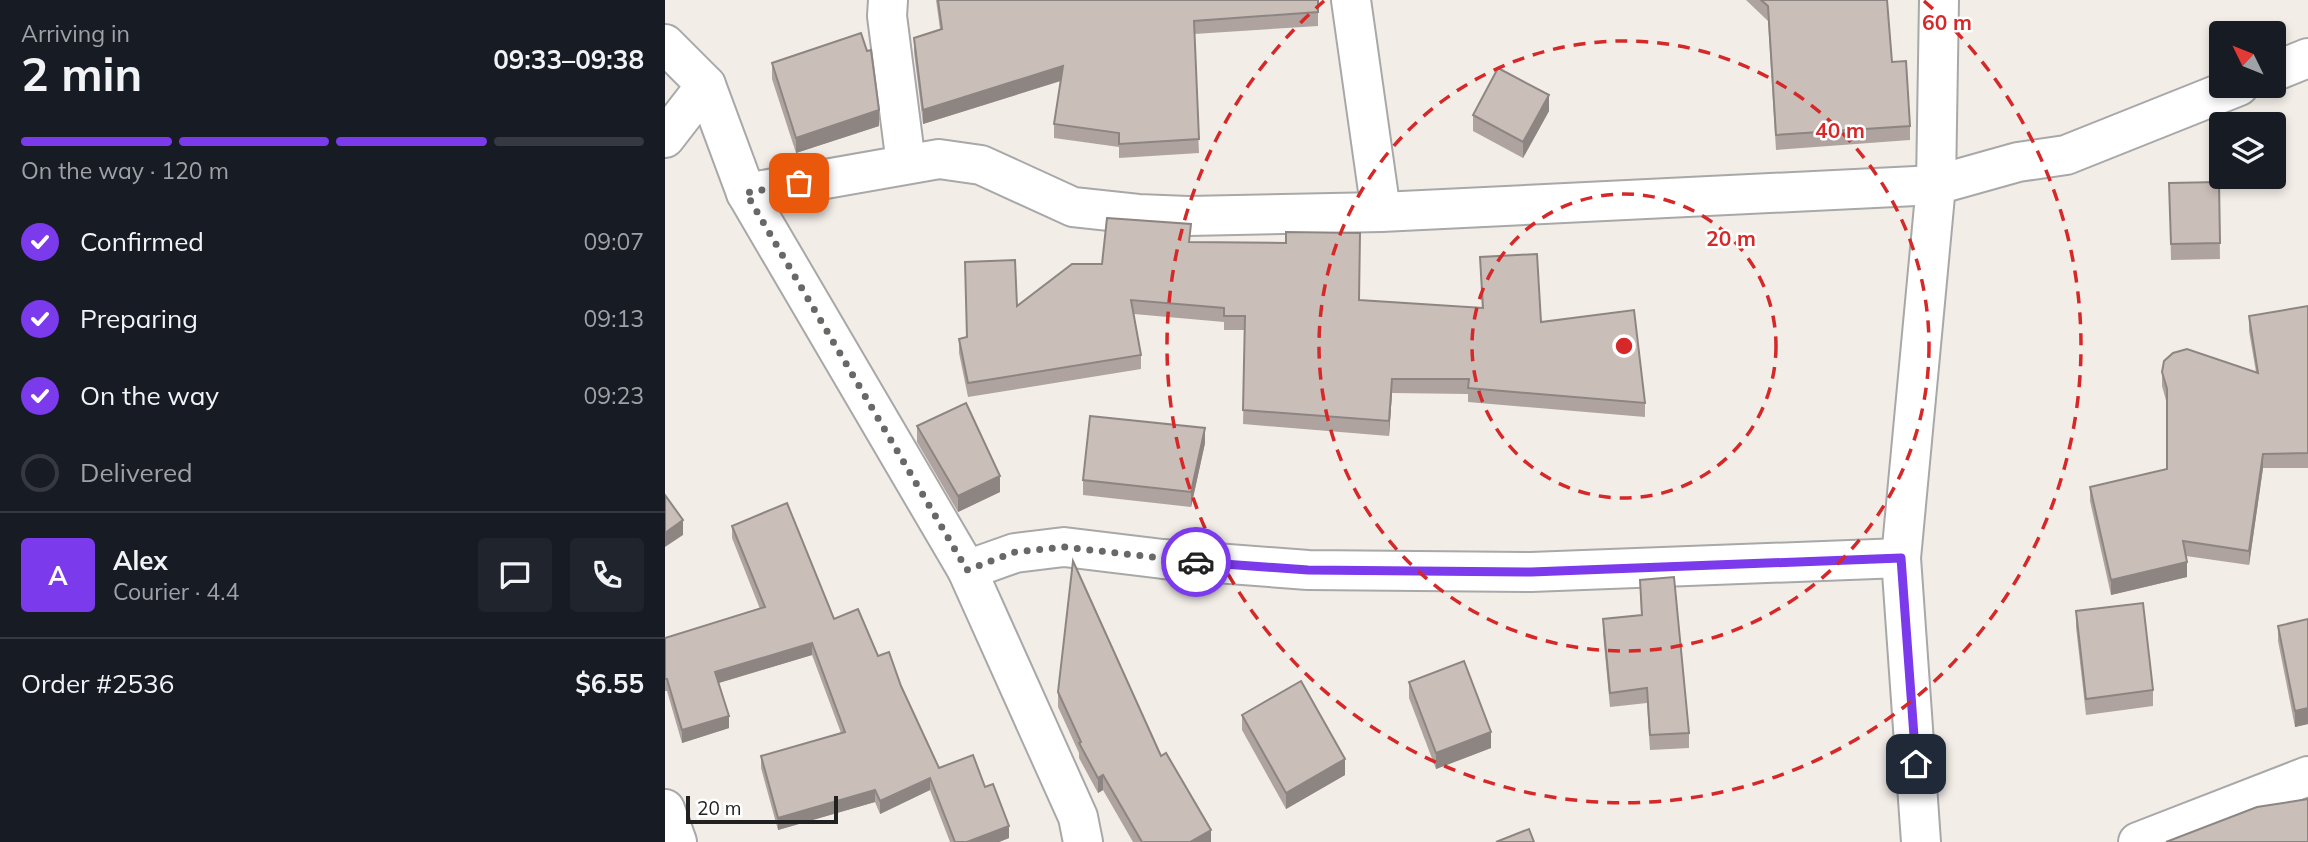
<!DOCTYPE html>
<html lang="en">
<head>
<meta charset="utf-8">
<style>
	:root { --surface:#171b24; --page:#20242c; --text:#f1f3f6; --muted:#9ea1a6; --line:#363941; --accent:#7c3aed }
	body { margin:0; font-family:Mulish,sans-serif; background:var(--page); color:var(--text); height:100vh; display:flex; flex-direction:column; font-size:26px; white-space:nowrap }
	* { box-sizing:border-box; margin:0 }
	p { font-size:23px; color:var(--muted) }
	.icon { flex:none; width:38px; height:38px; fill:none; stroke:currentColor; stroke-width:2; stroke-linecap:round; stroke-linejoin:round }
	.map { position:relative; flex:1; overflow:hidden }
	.panel { display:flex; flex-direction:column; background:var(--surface); width:665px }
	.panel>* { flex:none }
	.needle { width:46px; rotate:313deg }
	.fabs { position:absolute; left:1544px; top:21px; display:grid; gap:14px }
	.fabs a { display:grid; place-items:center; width:77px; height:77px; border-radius:7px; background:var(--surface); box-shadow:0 4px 10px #0003; font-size:35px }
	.scale { position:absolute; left:21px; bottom:18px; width:152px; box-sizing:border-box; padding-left:7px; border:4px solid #212121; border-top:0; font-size:19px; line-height:24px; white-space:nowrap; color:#212121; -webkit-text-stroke:5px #fff; paint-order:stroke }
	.pin { position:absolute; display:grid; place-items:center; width:60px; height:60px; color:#fff; margin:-30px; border-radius:14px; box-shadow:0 4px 10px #0006 }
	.courier { position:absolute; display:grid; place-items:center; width:70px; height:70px; margin:-35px; border:5px solid #7c3aed; border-radius:50%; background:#fff; color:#222; box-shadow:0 2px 9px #0007 }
	.headline em { font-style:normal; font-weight:700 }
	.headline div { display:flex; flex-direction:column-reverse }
	.headline { display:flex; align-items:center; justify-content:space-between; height:119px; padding:0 21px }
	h1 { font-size:46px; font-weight:700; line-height:52px }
	.bar { display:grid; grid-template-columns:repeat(4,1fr); gap:10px 7px; align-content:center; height:84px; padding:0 21px }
	.bar i { height:9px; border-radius:5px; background:var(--line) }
	.bar .selected { background:var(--accent) }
	.bar p { grid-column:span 4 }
	.line { display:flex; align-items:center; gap:18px; padding:0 21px; border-top:2px solid var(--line) }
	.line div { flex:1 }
	.round { display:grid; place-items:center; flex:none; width:74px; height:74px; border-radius:7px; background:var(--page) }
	ol { padding:0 21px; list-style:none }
	li { display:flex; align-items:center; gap:21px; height:77px }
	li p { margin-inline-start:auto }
	li .icon { padding:7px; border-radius:50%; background:var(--accent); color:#fff; stroke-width:4 }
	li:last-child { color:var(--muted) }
	li i { width:38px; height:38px; border:4px solid var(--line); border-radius:50% }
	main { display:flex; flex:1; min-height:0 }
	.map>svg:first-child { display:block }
</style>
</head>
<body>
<main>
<section class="panel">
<div class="headline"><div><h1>2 min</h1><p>Arriving in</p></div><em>09:33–09:38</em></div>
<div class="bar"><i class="selected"></i><i class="selected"></i><i class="selected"></i><i></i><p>On the way · 120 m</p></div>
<ol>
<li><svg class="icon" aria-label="check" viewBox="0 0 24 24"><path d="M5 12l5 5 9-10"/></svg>Confirmed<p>09:07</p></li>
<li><svg class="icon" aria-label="check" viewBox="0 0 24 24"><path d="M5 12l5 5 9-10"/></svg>Preparing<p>09:13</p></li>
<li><svg class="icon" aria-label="check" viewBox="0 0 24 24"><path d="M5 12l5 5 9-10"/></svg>On the way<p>09:23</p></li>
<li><i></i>Delivered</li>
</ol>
<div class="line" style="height:126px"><b class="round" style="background:var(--accent);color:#fff">A</b><div><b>Alex</b><p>Courier · 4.4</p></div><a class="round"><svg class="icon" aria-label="chat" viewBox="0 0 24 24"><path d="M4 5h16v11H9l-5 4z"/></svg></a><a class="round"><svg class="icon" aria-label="phone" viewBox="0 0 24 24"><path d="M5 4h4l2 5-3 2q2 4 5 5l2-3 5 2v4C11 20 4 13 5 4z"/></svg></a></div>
<div class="line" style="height:91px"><div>Order #2536</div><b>$6.55</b></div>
</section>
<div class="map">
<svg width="1643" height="842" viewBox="0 0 1643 842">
	<rect width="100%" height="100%" fill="#f2ede7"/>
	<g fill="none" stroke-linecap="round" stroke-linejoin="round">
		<g stroke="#a8a8a8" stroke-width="42">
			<g id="street">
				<path d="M223 0 222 16 241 164"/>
				<path d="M686 0 716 212"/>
				<path d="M0 44 41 85 81 193 302 570 413 817 418 842"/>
				<path d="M1608 72 1643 58"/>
				<path d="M0 138 41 85"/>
				<path d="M81 193 274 159 316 165 408 207 473 214 523 216 716 212 1271 185 1353 162 1401 155 1574 86"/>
				<path d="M302 570 350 553 399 547 498 559 643 570 866 572 1236 558"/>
				<path d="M0 809 12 842"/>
				<path d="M1256 842 1236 558 1271 185 1274 0"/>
				<path d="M1473 842 1643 776"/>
			</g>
		</g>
		<use href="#street" stroke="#fff" stroke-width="38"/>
	</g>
	<g fill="#aea39f">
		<path d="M271 0H653V26L529 34 534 153 454 158V147L389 138V124L396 81 258 124 249 52V38L275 29Z"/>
		<path d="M1081 0H1222L1227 62 1245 126V140L1111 150 1103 21Z"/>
		<path d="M202 51 214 126 131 153 107 79V63Z"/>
		<path d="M884 111 858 158 808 131V115Z"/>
		<path d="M1554 182 1555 259 1506 260 1504 183Z"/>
		<path d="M525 242 694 300 817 308 815 257 876 322 980 403V417L803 402V394L727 393 724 436 578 424 580 330H559V322L469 314 476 355V369L303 397 294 353V339L302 337 437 264Z"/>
		<path d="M1643 306V468H1598L1584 565 1521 556 1522 577 1446 595 1425 501V487L1502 469V404L1497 386V372H1591L1584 331V316Z"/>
		<path d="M252 426 335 492 293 512 252 442Z"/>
		<path d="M540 443 526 507 418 495V480Z"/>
		<path d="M67 526 169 619 213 656 236 686 274 768 320 787 344 838 334 842H285L265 790 215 814 210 802 113 830 96 768V756L176 733 147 655 54 683 64 728 17 743 2 691H0V638L95 609 67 538Z"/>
		<path d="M975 580 1024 733V748L985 750 982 703 945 707 938 633V619L976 615Z"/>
		<path d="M1411 611 1488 690V706L1421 715 1411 627Z"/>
		<path d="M1643 619V724L1630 727 1613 641V626Z"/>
		<path d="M744 682 826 748 771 769 744 698Z"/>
		<path d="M393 692 496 756 546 842H468L438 790 433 793 414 758V753L393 707Z"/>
		<path d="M577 715 680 775 621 809 577 730Z"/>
	</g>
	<g fill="#8d8582">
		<path d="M398 66V80L258 124V110Z"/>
		<path d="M884 95V111L858 158V142Z"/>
		<path d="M214 110V126L131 153V138Z"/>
		<path d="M727 379V393L724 436V421Z"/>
		<path d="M540 428V443L526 507V492Z"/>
		<path d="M1598 454V468L1584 565V551Z"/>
		<path d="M335 476V492L293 512V496Z"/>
		<path d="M18 520V535L0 547V533Z"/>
		<path d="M1522 562V577L1446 595V580Z"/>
		<path d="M147 643V655L50 684V672Z"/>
		<path d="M1643 708V724L1630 727V711Z"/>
		<path d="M64 716V728L17 743V730Z"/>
		<path d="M826 732V748L771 769V753Z"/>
		<path d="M680 759V775L621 809V793Z"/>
		<path d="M438 775V790L433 793V778Z"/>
		<path d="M265 778V790L215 814V801Z"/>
		<path d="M210 790V802L113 830V818Z"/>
		<path d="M344 826V838L334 842H302Z"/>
		<path d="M546 830V842H525Z"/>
	</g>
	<g fill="#cabeb9" stroke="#8d8582" stroke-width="2">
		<path d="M273 0H653V12L529 21 534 139 454 144V133L389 124 398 66 258 110 249 38 277 29Z"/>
		<path d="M1096 0H1222L1227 62 1241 61 1245 126 1111 135 1103 6Z"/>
		<path d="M196 33 202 51 206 50 214 110 131 138 107 63Z"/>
		<path d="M833 68 884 95 858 142 808 115Z"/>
		<path d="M1554 182 1555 243 1506 244 1504 183Z"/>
		<path d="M442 218 526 224 524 242 621 243V232L695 233 694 300 818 308 815 257 872 254 876 322 969 310 980 403 803 388 804 379H727L724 421 578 410 580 316H559V308L466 300 476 355 303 383 294 339 302 337 300 262 350 260 352 306 407 264H437Z"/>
		<path d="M1643 306V453L1598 454 1584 551 1518 541 1522 562 1446 580 1425 487 1502 469V389L1497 372 1499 361 1508 353 1522 349 1593 373 1584 316Z"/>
		<path d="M301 403 335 476 293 496 252 426Z"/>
		<path d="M425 416 540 428 526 492 418 480Z"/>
		<path d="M0 495 18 520 0 533Z"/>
		<path d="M122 503 169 619 193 609 213 656 224 652 236 686 274 768 308 755 320 787 328 784 344 826 302 842H290L265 778 215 801 210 790 113 818 96 756 180 732 147 643 50 672 64 716 17 730 2 679H0V638L100 607 67 526Z"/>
		<path d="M408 561 496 756 501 753 546 830 525 842H477L438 775 433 778 414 743 416 742 393 692Z"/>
		<path d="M1009 577 1024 733 985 735 982 688 945 693 938 619 977 615 975 580Z"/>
		<path d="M1478 603 1488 690 1421 699 1411 611Z"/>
		<path d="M1643 619V708L1630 711 1613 626Z"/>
		<path d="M799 661 826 732 771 753 744 682Z"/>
		<path d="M636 681 680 759 621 793 577 715Z"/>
		<path d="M1643 799V842H1501L1592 807Z"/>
		<path d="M864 829 869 842H831Z"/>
	</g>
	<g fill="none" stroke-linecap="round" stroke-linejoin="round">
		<path stroke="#6a6866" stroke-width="7" stroke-dasharray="0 12.6" d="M134 183 81 193 302 570 350 552 399 547 531 562"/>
		<path stroke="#7c3aed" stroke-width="9" d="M531 562 643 570 866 572 1236 558 1251 764"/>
	</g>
	<g fill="none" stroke="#d62828" stroke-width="3.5" stroke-dasharray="12 9">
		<circle cx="959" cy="346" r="152"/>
		<circle cx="959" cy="346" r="305"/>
		<path d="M1259 1A457 457 0 1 1 659 1"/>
	</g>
	<circle cx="959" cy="346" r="10" fill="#d62828" stroke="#fff" stroke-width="3.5"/>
	<g font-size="21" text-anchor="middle" font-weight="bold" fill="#d62828" stroke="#fff" stroke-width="5" stroke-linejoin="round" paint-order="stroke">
		<text x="1282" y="30">60 m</text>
		<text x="1175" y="138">40 m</text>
		<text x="1066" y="246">20 m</text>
	</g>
</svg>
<div class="fabs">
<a><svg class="needle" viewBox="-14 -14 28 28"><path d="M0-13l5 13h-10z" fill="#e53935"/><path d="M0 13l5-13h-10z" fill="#9ea1a6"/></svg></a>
<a><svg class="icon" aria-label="layers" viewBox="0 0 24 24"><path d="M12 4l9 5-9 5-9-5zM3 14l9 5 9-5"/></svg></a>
</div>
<div class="scale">20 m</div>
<div class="pin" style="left:134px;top:183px;background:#ea580c"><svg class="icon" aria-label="bag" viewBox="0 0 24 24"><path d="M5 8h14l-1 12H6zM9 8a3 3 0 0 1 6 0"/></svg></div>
<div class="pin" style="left:1251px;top:764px;background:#1f2937"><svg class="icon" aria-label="home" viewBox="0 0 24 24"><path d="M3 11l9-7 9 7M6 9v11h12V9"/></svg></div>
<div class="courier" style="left:531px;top:562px"><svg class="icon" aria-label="car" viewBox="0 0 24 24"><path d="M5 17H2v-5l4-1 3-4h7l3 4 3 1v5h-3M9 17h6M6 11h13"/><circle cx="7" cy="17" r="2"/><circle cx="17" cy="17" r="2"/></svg></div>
</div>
</main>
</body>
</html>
